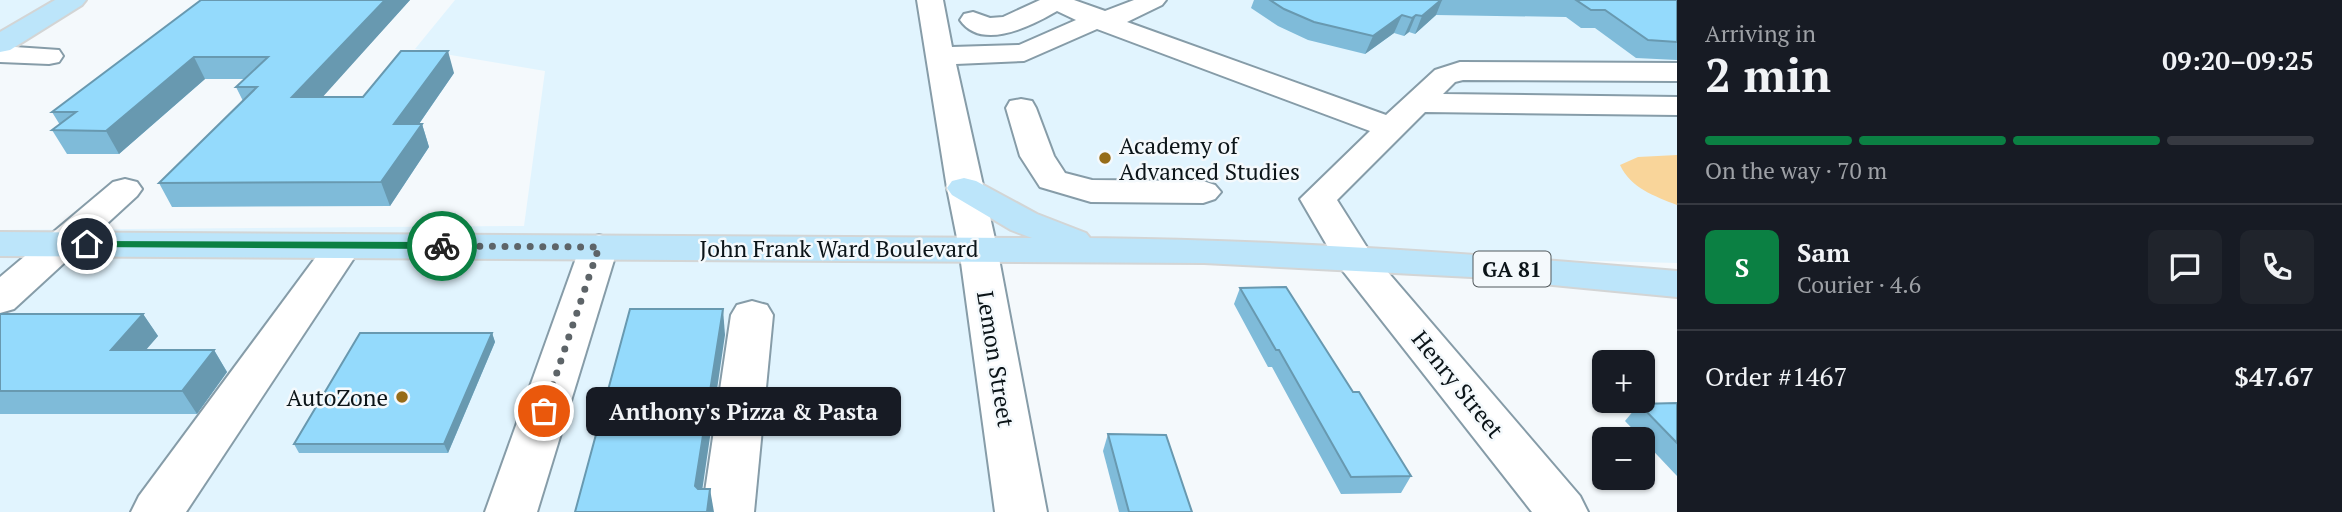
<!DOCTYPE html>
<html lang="en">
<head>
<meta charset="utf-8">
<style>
	:root { --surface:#171b24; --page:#20242c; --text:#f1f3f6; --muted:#9ea1a6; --line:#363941; --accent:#0b8043 }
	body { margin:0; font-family:"PT Serif",serif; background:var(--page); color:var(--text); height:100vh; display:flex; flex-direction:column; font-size:26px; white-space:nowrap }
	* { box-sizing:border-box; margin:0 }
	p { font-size:23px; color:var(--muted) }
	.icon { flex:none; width:38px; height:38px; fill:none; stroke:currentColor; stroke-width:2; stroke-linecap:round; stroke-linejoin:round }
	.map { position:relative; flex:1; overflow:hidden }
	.side { display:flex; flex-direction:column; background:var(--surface); width:665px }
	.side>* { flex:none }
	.tools { position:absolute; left:1592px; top:350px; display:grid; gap:14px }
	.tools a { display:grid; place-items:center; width:63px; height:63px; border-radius:10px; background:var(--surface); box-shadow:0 2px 5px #0004; font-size:35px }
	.pin { position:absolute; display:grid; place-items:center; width:60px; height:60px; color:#fff; margin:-30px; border:4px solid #fff; border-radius:50%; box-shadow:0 2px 7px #0007 }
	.courier { position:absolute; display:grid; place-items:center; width:70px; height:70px; margin:-35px; border:5px solid #0b8043; border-radius:50%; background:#fff; color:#222; box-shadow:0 2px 9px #0007 }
	.bubble { position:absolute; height:49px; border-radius:10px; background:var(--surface); box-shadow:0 2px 5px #0004; font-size:23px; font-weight:700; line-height:49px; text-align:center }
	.head em { font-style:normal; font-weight:700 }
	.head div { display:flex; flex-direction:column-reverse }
	.head { display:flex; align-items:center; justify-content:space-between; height:119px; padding:0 28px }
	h1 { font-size:46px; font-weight:700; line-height:52px }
	.bar { display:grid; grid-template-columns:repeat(4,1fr); gap:10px 7px; align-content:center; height:84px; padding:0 28px }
	.bar i { height:9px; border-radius:5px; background:var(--line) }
	.bar .current { background:var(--accent) }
	.bar p { grid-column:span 4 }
	.line { display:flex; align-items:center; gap:18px; padding:0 28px; border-top:2px solid var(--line) }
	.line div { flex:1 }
	.round { display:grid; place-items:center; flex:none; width:74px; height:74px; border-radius:10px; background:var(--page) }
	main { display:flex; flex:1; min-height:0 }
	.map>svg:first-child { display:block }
</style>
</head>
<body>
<main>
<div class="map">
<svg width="1677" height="512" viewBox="0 0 1677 512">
	<rect width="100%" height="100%" fill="#f4f9fc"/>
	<g fill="#e1f4fe">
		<path d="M0 0H71L0 42Z"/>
		<path d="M455 0H1677V263L1204 251 969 248 1038 512H0V230L524 226 545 71 415 49Z"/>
	</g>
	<path fill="#f9d59a" d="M1677 155V205C1654 196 1631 188 1620 165L1638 157Z"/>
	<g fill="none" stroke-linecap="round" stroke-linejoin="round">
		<g stroke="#869ca8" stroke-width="4">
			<g id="minor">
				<path d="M917 0H943L952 47 1019 45 1076 20 1057 11C1033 25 982 52 960 20L964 14 973 12 990 18 1003 17 1040 0H1074L1105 11 1134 0H1166L1162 5 1127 22 1386 115 1435 70 1460 62 1677 63V81L1463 80 1455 82 1443 94 1677 97V115L1425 112 1337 200 1368 249 1580 496 1588 512H1532L1339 266 1300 199 1370 131 1097 29 1024 61 956 64 997 248 1047 512H995L959 248 947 188Z"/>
				<path d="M0 46 59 50 63 56 59 62 49 64 0 62Z"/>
				<path d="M1021 99 1032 101 1036 108 1054 156 1065 173 1092 180 1203 181 1215 185 1221 192 1215 199 1203 203 1091 202 1040 187 1020 156 1006 108 1010 101Z"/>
				<path d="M125 179 137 182 142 189 137 196 14 309 0 313V277L113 182Z"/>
				<path d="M343 234 356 238 362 246 186 512H131L139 496 330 238Z"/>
				<path d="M599 235 612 239 618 247 537 512H485L580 247 586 239Z"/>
				<path d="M752 301 767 305 773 315 754 512H702L731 315 737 305Z"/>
			</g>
		</g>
		<g stroke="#d3d5d5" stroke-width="4">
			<g id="major">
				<path d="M55 0H86L82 5 10 50 0 52V32Z"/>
				<path d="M964 178 976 181 1037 214 1086 233 1090 238C1286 240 1482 254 1677 271V297L1471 277 1204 263 0 256V232L1032 238 1011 230 952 195 947 188 952 181Z"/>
			</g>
		</g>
		<use href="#minor" fill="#fff" fill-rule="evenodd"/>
		<use href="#major" fill="#bce5fa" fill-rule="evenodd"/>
	</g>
	<g fill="#7fbbd9">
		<path d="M201 0H410L322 97H363L454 73 419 124H422L429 147 390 206 172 207 159 183 243 101 236 87 245 79H205L119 154H67L52 130 60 125 52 112Z"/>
		<path d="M1254 0H1677V60L1636 58 1595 28H1581L1566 17 1436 15 1415 34 1409 32 1404 36 1394 33 1365 54 1308 40 1278 26 1251 8Z"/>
		<path d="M1240 288 1353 392 1411 476 1401 493 1341 494 1272 367H1268L1234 304Z"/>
		<path d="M0 314H143L158 336 145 350H214L227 372 197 414H0Z"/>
		<path d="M492 333 495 342 448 453H299L294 444Z"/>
		<path d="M1677 403V476L1625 421 1639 404Z"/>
		<path d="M1108 434 1192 512H1119L1103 451Z"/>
	</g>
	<g fill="#6899b0">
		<path d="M385 0H410L302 120 292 97Z"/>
		<path d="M1441 0H1442L1436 15 1415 34 1422 16Z"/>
		<path d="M1402 15 1394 33 1365 54 1373 36Z"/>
		<path d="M1416 15 1409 32 1404 36 1412 18Z"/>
		<path d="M448 51 454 73 403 147 394 124Z"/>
		<path d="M194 57 205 79 119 154 106 131Z"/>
		<path d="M422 124 429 147 390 206 381 182Z"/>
		<path d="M723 309 725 335 699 512 695 486Z"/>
		<path d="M143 314 158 336 127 372 111 350Z"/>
		<path d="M492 333 495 342 448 453 444 444Z"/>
		<path d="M214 350 227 372 197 414 182 391Z"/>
		<path d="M710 489 714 512H707Z"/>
	</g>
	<g fill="#94dafc" stroke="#6899b0" stroke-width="2">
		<path d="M201 0H385L292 97H363L401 51H448L394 124H422L381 182 159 183 257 87H236L268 57H194L106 131 52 130 76 112H52Z"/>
		<path d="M1270 0H1441L1422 16 1416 15 1412 18 1402 15 1373 36 1314 22 1284 9Z"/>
		<path d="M1576 0H1677V42L1648 40 1605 10H1591Z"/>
		<path d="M1286 287 1353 392H1359L1411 476 1351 477 1279 350H1276L1240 288Z"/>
		<path d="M630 309H723L695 486 698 489H710L707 512H575Z"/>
		<path d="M0 314H143L111 350H214L182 391H0Z"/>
		<path d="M360 333H492L444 444H294Z"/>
		<path d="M1677 403V443L1639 404Z"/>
		<path d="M1108 434 1166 435 1192 512H1129Z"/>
	</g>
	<path fill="#0b8043" d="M87 241 442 242 448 246 442 249 83 247 82 244Z"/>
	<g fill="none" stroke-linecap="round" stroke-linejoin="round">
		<path stroke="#5d6468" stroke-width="7" stroke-dasharray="0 12.6" d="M442 246 599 247 544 411"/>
	</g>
	<g fill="#966c18" stroke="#f4f9fc" stroke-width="2.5">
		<circle cx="1105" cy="158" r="7"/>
		<circle cx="402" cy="397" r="7"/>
	</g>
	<g text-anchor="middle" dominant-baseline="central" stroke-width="5" stroke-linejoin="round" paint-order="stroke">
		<rect fill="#f4f9fc" stroke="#51595c" stroke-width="2" x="1473.5" y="251.5" width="77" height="35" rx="5"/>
		<g font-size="21" font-weight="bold" fill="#0b1418">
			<text x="1512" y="269">GA 81</text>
		</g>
		<g font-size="23" fill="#0b1418" stroke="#f4f9fc" text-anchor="start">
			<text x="1119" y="145">Academy of<tspan x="1119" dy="26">Advanced Studies</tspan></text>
			<text x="388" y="397" text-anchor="end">AutoZone</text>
		</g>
		<g font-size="23" fill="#0b1418" stroke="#f4f9fc">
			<text x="839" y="248">John Frank Ward Boulevard</text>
			<text transform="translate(996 359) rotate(81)">Lemon Street</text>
			<text transform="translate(1458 384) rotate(51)">Henry Street</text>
		</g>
	</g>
</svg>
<div class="tools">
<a>+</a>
<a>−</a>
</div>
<div class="pin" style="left:544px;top:411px;background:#ea580c"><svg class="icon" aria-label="bag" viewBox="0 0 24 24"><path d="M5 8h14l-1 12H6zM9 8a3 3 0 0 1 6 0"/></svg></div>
<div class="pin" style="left:87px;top:244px;background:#1f2937"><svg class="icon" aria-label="home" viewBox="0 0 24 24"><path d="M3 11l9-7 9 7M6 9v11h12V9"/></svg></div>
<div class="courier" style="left:442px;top:246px"><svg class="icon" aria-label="bike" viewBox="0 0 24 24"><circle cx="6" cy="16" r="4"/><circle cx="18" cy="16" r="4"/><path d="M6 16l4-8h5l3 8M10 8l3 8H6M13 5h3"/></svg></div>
<div class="bubble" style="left:586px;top:387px;width:315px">Anthony's Pizza &amp; Pasta</div>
</div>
<section class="side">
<div class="head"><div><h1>2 min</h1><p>Arriving in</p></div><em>09:20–09:25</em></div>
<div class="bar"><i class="current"></i><i class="current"></i><i class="current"></i><i></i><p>On the way · 70 m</p></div>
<div class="line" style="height:126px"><b class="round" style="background:var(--accent);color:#fff">S</b><div><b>Sam</b><p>Courier · 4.6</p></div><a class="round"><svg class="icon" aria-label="chat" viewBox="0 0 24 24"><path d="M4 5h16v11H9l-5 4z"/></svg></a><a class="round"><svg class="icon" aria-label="phone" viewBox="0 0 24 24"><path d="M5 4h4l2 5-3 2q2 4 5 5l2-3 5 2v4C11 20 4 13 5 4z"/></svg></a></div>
<div class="line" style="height:91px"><div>Order #1467</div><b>$47.67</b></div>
</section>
</main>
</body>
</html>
